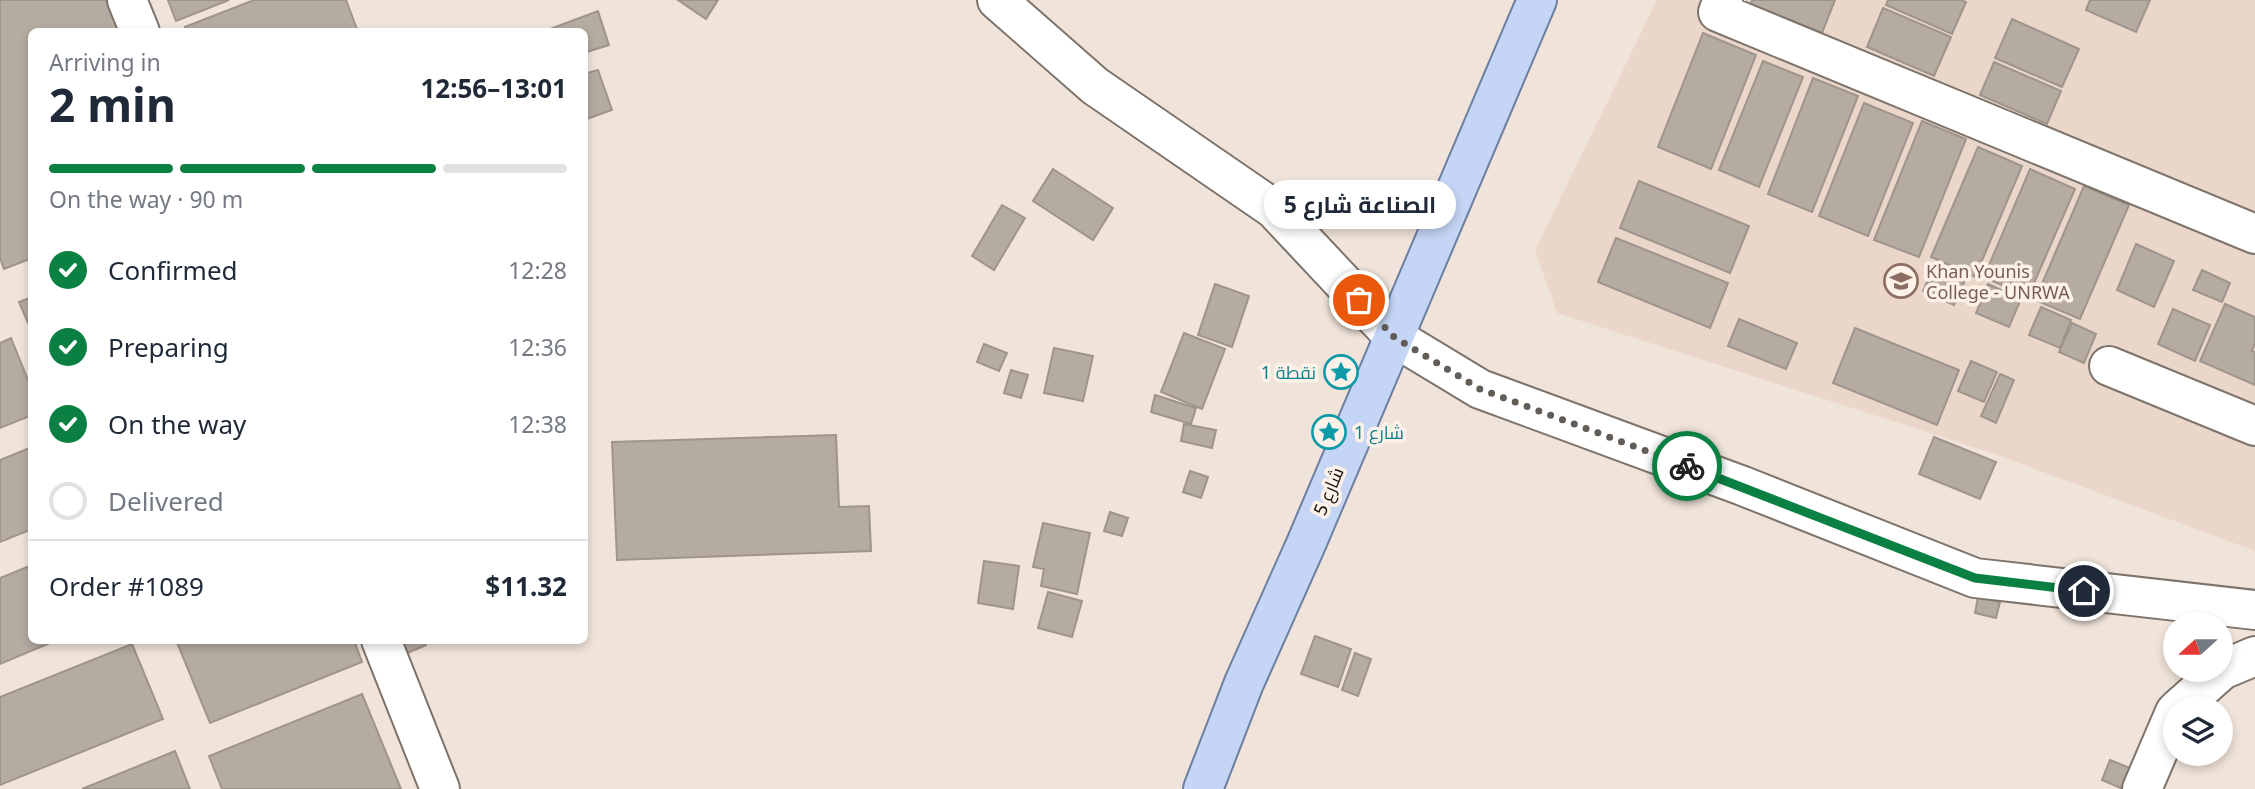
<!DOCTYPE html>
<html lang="en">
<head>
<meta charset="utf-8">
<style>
	:root { --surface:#fff; --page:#f6f6f7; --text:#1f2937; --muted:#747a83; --line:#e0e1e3; --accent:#0b8043 }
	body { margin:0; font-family:"Noto Sans",Cairo,sans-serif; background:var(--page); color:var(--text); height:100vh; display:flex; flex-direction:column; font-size:26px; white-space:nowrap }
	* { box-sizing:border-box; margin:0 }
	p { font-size:23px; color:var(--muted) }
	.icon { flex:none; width:38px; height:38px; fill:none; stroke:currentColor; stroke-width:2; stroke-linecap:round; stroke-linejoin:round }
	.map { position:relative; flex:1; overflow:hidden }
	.details { position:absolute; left:28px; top:28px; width:560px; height:616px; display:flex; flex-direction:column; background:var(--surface); border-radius:10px; box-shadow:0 4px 10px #0003 }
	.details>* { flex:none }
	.needle { width:46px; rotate:249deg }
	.controls { position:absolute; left:2163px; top:612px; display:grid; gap:14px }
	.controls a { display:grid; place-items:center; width:70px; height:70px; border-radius:50%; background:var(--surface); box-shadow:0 4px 10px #0003; font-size:35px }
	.pin { position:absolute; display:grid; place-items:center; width:60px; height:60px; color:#fff; margin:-30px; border:4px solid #fff; border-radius:50%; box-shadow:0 2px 7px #0007 }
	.courier { position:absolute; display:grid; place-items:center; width:70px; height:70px; margin:-35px; border:5px solid #0b8043; border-radius:50%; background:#fff; color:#222; box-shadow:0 2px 9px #0007 }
	.bubble { position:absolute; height:49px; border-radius:24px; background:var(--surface); box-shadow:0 4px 10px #0003; font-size:23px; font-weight:700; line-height:49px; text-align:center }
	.head em { font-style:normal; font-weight:700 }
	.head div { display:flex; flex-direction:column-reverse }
	.head { display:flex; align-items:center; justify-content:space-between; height:119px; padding:0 21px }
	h1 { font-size:46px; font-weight:700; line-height:52px }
	.bar { display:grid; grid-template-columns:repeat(4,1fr); gap:10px 7px; align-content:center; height:84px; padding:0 21px }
	.bar i { height:9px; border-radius:5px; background:var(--line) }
	.bar .current { background:var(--accent) }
	.bar p { grid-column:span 4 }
	.line { display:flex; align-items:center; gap:18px; padding:0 21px; border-top:2px solid var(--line) }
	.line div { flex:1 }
	ol { padding:0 21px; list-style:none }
	li { display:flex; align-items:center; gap:21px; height:77px }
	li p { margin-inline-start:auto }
	li .icon { padding:7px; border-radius:50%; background:var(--accent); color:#fff; stroke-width:4 }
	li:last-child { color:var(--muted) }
	li i { width:38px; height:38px; border:4px solid var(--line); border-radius:50% }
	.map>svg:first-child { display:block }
</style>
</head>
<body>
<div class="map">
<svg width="2255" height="789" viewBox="0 0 2255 789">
	<rect width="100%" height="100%" fill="#f0e4da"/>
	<path fill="#ead7c9" d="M1657 0H2255V551L1992 453 1557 313 1535 250Z"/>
	<g fill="#b6aba1" stroke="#9f948b" stroke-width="2">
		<path d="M0 0H116L129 32H32V258L4 269 0 258Z"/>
		<path d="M168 0H229L176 21Z"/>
		<path d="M254 0H346L358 32H186L185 27Z"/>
		<path d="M678 0H718L706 19Z"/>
		<path d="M1752 0H1835L1822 33 1751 4Z"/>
		<path d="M1888 0H1961L1966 2 1952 34 1886 5Z"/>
		<path d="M2090 0H2150L2136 32 2086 10Z"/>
		<path d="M1883 8 1951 37 1934 76 1867 47Z"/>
		<path d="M598 11 609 45 584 53V32H542Z"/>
		<path d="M2012 19 2079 49 2062 87 1995 58Z"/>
		<path d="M1703 33 1756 55 1711 169 1658 147Z"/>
		<path d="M1763 61 1803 77 1759 187 1719 170Z"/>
		<path d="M1994 62 2061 91 2047 124 1980 95Z"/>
		<path d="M598 70 612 110 584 120V74Z"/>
		<path d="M1813 78 1858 96 1812 212 1768 194Z"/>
		<path d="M1864 103 1913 123 1868 236 1819 216Z"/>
		<path d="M1922 121 1966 139 1919 257 1874 240Z"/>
		<path d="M1978 147 2022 166 1975 277 1931 257Z"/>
		<path d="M1053 169 1113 208 1093 240 1033 201Z"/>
		<path d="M2030 169 2075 189 2028 297 1984 277Z"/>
		<path d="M1639 181 1749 226 1730 273 1620 228Z"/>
		<path d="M2084 186 2129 205 2080 319 2035 300Z"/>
		<path d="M1002 205 1025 218 994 270 972 256Z"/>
		<path d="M1616 238 1728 283 1710 328 1598 282Z"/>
		<path d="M2136 244 2174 261 2154 307 2117 290Z"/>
		<path d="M1935 265 1966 278 1954 305 1923 291Z"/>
		<path d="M2202 270 2230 283 2222 302 2193 290Z"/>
		<path d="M1215 284 1249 296 1232 347 1198 335Z"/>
		<path d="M1988 284 2021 299 2009 327 1976 313Z"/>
		<path d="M32 297V332L19 302Z"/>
		<path d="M2225 304 2255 317V343L2252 351 2255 352V385L2200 361Z"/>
		<path d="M2041 307 2071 320 2060 348 2029 335Z"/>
		<path d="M2173 309 2210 325 2195 361 2158 344Z"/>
		<path d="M1739 319 1797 343 1786 369 1728 346Z"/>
		<path d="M2072 323 2096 334 2084 363 2059 352Z"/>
		<path d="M1855 328 1959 370 1937 425 1833 383Z"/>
		<path d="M1184 333 1225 349 1202 409 1161 392Z"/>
		<path d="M11 338 32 390V415L0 428V343Z"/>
		<path d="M984 344 1007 353 999 371 977 362Z"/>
		<path d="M1054 348 1093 356 1083 401 1044 393Z"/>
		<path d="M1971 361 1997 372 1984 402 1958 391Z"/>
		<path d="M1011 370 1028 375 1021 398 1004 393Z"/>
		<path d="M2000 374 2014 380 1996 423 1981 416Z"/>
		<path d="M1155 395 1196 408 1191 424 1151 412Z"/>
		<path d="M1184 424 1216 430 1212 448 1181 441Z"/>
		<path d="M836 435 839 507 869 506 871 551 617 560 612 442Z"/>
		<path d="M1934 437 1996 462 1980 499 1919 474Z"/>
		<path d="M32 447V529L0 542V460Z"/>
		<path d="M1190 471 1208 477 1201 498 1183 492Z"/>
		<path d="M1110 512 1128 518 1122 536 1104 531Z"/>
		<path d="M1043 523 1090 533 1077 594 1041 586 1044 569 1033 567Z"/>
		<path d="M984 561 1019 566 1013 609 978 603Z"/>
		<path d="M32 565V640H57L0 664V578Z"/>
		<path d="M1048 592 1082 601 1072 637 1038 628Z"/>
		<path d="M1978 597 2000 602 1996 618 1975 613Z"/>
		<path d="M1315 636 1351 649 1338 687 1301 674Z"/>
		<path d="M176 640H354L362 662 210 723Z"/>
		<path d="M382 640H426V645L389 661Z"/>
		<path d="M132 644 163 719 0 785V697Z"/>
		<path d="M1355 653 1371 659 1358 696 1342 690Z"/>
		<path d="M362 694 401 789H222L209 756Z"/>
		<path d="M175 751 190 789H82Z"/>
		<path d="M2110 760 2135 770 2123 789 2102 780Z"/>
	</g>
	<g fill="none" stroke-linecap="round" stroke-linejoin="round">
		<g stroke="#7d736a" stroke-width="42">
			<g id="minor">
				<path d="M127 0 140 32"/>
				<path d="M997 0 1095 86 1274 209 1394 337 1480 389 1743 486 1975 578 2255 610"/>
				<path d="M1723 0 1718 12 2255 234"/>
				<path d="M2109 366 2255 426"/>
				<path d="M381 640 440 789"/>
				<path d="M2178 709 2222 670 2255 656"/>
				<path d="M2142 789 2175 712"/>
			</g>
		</g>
		<g stroke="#6d7fa1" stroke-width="42">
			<path id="major" d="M1203 789 1244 683 1306 544 1537 0"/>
		</g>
		<use href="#minor" stroke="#fff" stroke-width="38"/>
		<use href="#major" stroke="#c4d5f5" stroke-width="38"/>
	</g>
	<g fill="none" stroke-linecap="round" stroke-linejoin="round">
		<path stroke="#625c56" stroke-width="7" stroke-dasharray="0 12.6" d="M1359 300 1394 337 1480 389 1687 466"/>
		<path stroke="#0b8043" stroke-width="9" d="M1687 466 1975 578 2084 591"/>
	</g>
	<defs>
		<g id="university-ring" transform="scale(1.75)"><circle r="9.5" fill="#fdf1e8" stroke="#8d6e63" stroke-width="1.5"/><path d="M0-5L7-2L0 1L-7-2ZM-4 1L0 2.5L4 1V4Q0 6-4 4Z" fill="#8d6e63"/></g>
		<g id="sight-ring" transform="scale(1.75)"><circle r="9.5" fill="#fdf1e8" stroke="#0f9aa8" stroke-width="1.5"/><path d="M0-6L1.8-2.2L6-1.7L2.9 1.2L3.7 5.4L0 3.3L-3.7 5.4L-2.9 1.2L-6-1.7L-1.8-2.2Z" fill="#0f9aa8"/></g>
	</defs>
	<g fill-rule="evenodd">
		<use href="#university-ring" x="1901" y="281"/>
		<use href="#sight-ring" x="1341" y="372"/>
		<use href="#sight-ring" x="1329" y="432"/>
	</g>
	<g text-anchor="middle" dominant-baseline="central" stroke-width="7" stroke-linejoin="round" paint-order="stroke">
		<g font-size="18" fill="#785e54" stroke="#fdf1e8" text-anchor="start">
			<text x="1926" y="271">Khan Younis<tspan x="1926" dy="21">College - UNRWA</tspan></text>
		</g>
		<g font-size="18" fill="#0d838f" stroke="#fdf1e8" text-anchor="end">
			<text x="1316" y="372">نقطة 1</text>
			<text x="1354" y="432" text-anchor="start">شارع 1</text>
		</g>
		<g font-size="18" fill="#16120f" stroke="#fdf1e8">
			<text transform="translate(1328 491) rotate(-67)">شارع 5</text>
		</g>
	</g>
</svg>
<div class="controls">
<a><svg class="needle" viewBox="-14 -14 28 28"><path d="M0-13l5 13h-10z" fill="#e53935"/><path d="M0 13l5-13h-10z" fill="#747a83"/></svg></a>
<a><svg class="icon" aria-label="layers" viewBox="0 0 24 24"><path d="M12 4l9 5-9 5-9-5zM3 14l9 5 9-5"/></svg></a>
</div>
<div class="pin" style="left:1359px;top:300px;background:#ea580c"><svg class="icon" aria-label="bag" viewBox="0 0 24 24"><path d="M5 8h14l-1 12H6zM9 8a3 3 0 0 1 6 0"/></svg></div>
<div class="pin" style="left:2084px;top:591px;background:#1f2937"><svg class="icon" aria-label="home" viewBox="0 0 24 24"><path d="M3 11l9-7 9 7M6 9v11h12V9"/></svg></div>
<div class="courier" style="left:1687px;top:466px"><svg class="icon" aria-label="bike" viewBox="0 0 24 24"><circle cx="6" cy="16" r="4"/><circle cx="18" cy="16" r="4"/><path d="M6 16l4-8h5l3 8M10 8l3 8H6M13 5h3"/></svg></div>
<div class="bubble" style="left:1264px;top:180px;width:192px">الصناعة شارع 5</div>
<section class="details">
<div class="head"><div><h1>2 min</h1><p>Arriving in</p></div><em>12:56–13:01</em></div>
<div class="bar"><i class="current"></i><i class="current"></i><i class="current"></i><i></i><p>On the way · 90 m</p></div>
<ol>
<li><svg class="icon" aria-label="check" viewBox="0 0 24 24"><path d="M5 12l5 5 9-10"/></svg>Confirmed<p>12:28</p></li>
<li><svg class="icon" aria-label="check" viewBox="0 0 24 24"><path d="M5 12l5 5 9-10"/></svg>Preparing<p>12:36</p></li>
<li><svg class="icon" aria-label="check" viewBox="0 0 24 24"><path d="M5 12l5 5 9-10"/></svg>On the way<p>12:38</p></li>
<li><i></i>Delivered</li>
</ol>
<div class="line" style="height:91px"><div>Order #1089</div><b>$11.32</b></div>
</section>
</div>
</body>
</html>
